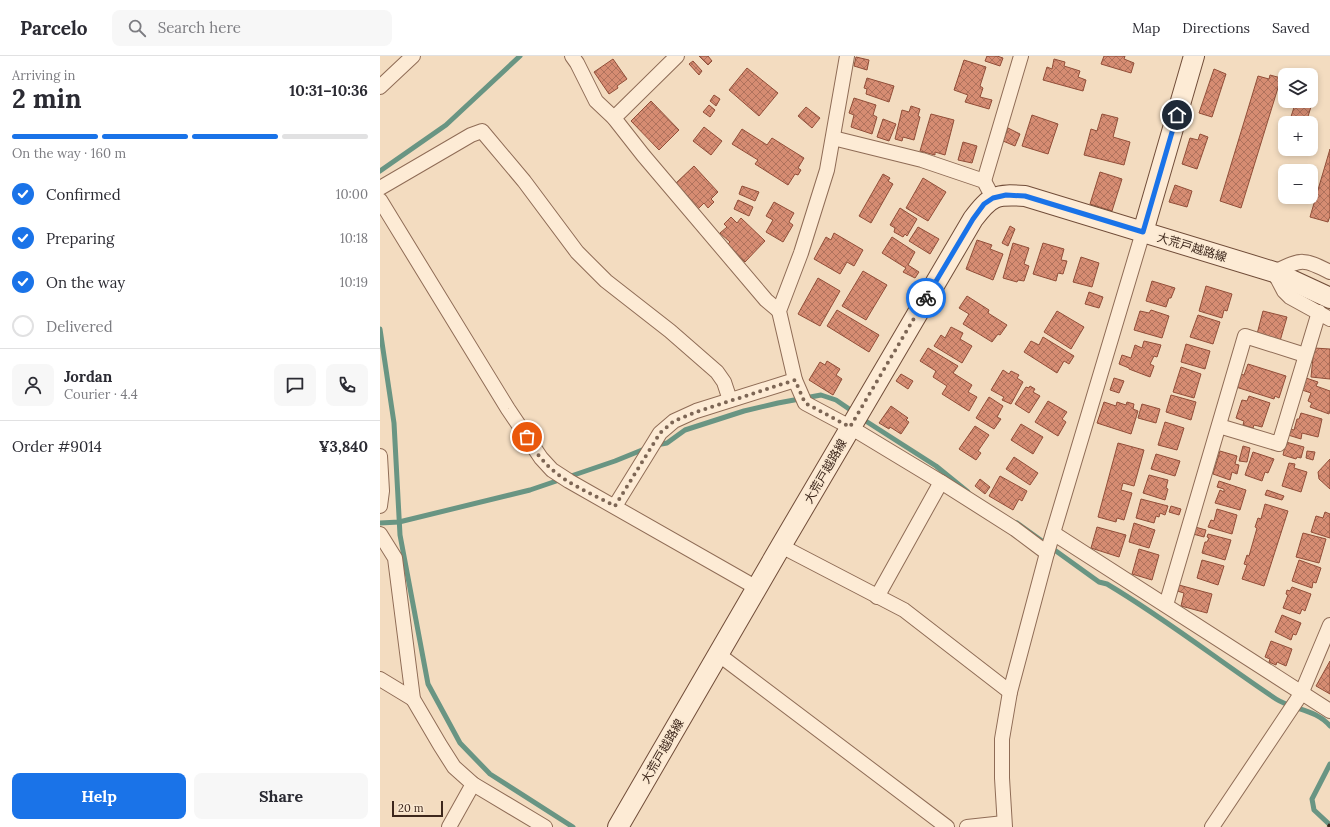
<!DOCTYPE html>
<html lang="en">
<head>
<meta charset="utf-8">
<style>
	:root { --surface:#fff; --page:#f7f7f7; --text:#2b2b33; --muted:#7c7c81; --line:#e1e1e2; --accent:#1a73e8 }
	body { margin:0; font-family:Lora,"Noto Sans JP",serif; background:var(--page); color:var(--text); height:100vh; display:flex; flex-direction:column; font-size:15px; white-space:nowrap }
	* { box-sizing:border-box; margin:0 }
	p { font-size:13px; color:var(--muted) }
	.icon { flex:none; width:22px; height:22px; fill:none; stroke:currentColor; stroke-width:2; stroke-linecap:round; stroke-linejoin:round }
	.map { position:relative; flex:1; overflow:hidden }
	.sheet { display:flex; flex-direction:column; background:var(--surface); width:380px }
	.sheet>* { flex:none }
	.buttons { position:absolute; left:898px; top:12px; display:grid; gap:8px }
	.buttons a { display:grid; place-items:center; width:40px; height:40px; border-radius:8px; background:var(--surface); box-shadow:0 2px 6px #0003; font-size:20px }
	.scale { position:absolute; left:12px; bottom:10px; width:51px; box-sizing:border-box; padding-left:4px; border:2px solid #3d271c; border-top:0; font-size:11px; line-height:14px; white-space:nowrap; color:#3d271c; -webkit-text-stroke:3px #fae8d1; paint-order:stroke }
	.pin { position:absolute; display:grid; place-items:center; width:34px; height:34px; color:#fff; margin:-17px; border:2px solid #fff; border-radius:50%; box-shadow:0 1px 4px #0007 }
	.courier { position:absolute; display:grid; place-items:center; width:40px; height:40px; margin:-20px; border:3px solid #1a73e8; border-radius:50%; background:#fff; color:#222; box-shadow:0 1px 5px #0007 }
	.headline em { font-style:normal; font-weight:700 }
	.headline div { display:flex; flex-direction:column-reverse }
	.headline { display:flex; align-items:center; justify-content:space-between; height:68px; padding:0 12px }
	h1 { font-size:26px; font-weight:700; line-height:30px }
	.bar { display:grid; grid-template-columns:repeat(4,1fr); gap:6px 4px; align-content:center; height:48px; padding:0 12px }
	.bar i { height:5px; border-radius:3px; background:var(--line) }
	.bar .on { background:var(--accent) }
	.bar p { grid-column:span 4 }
	.line { display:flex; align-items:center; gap:10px; padding:0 12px; border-top:1px solid var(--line) }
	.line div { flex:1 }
	.round { display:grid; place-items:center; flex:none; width:42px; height:42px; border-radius:8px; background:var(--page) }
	ol { padding:0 12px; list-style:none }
	li { display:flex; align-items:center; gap:12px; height:44px }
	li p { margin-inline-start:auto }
	li .icon { padding:4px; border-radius:50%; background:var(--accent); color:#fff; stroke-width:4 }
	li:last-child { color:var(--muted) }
	li i { width:22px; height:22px; border:2px solid var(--line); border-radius:50% }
	.action { display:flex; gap:8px; margin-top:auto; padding:8px 12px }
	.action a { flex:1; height:46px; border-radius:8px; background:var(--accent); color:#fff; font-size:16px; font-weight:700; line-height:46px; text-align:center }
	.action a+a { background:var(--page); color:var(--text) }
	header { display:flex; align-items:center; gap:24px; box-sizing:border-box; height:56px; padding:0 20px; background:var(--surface); border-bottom:1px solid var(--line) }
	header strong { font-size:19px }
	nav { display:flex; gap:22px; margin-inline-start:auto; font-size:14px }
	.search { width:280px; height:36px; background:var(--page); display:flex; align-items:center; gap:10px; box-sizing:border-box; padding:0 14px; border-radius:8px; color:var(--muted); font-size:15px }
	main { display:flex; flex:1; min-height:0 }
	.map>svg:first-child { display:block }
</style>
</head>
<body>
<header>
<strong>Parcelo</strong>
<div class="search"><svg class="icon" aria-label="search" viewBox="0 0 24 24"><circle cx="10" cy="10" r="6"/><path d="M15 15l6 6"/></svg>Search here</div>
<nav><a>Map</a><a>Directions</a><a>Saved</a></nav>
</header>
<main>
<section class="sheet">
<div class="headline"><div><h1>2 min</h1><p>Arriving in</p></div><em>10:31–10:36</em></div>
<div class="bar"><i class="on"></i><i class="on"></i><i class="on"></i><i></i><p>On the way · 160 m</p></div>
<ol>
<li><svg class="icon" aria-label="check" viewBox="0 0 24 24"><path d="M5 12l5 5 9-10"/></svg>Confirmed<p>10:00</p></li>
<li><svg class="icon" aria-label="check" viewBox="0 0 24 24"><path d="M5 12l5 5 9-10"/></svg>Preparing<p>10:18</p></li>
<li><svg class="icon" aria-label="check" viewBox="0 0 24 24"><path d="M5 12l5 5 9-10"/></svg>On the way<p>10:19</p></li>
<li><i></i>Delivered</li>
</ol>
<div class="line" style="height:72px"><a class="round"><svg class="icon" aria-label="person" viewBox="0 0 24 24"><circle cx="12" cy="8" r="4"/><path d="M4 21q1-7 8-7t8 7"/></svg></a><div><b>Jordan</b><p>Courier · 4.4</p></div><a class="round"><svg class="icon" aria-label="chat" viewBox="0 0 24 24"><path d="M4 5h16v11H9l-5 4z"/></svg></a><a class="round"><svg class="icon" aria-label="phone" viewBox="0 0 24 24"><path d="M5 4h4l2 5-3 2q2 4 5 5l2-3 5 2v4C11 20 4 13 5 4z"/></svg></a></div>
<div class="line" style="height:52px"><div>Order #9014</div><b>¥3,840</b></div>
<div class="action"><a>Help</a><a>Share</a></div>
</section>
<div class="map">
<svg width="950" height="771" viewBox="0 0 950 771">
	<defs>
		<pattern id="building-cross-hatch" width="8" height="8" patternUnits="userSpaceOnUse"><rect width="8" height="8" fill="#d68c72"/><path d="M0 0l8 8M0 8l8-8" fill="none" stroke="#af725d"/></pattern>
	</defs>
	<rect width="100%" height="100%" fill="#f3dcc0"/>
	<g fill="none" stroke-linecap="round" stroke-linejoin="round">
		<g stroke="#699583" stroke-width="5">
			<path d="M0 115 66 69 140 0"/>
			<path d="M0 273 14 367 20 479 48 628 80 687 110 718 193 771"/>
			<path d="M481 362 556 410 588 436"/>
			<path d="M276 389 287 387 305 374 364 355 398 347 441 339 456 344 475 357"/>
			<path d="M0 467 19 466 150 434 235 405 267 392"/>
			<path d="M637 467 719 526 727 528C786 563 839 605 896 643 913 654 936 653 950 670"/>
			<path d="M950 708 932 743 934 754 950 769"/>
		</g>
	</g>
	<g fill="url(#building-cross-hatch)" stroke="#914e38">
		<path d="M319 0H328L332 5 328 9Z"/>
		<path d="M607 0H617L623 2 620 10 605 5Z"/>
		<path d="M724 0H745L744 3 754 7 751 17 721 8Z"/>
		<path d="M476 1 489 4 487 14 474 10Z"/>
		<path d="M233 3 247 23 237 30 238 32 229 38 214 16Z"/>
		<path d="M674 3 685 6 684 10 700 15 698 21 706 24 703 35 663 24 667 11 672 13Z"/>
		<path d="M584 4 606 11 600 30 603 32 600 41 612 44 609 53 585 46 588 39 574 34Z"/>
		<path d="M313 5 322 15 319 19 309 8Z"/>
		<path d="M367 12 398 37 379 60 349 34Z"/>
		<path d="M834 13 846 18 832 61 819 57Z"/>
		<path d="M890 19 901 22 861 152 840 145 878 20 889 23Z"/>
		<path d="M487 22 514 30 509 46 486 38 487 33 484 32Z"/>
		<path d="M334 39 340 43 336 50 330 45Z"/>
		<path d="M931 40 934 41 926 67H909L916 45H931Z"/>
		<path d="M474 42 496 49 493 59 497 61 492 78 471 71 474 59 469 57Z"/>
		<path d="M271 45 299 74 279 94 251 65Z"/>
		<path d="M329 49 335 54 330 61 323 56Z"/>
		<path d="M531 50 540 53 538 60 540 61 534 84 523 81 522 85 515 83 522 54 529 56Z"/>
		<path d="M426 51 440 62 432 72 418 60Z"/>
		<path d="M551 58 574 64 565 99 555 96V99L540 95Z"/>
		<path d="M722 58 738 62 733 81 750 86 744 109 704 99 711 73 717 75Z"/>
		<path d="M652 59 678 68 668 98 642 90Z"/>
		<path d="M503 63 516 68 509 85 497 81Z"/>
		<path d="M324 71 342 85 331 99 313 85Z"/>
		<path d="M628 72 640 78 635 90 623 85Z"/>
		<path d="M362 73 387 89 392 82 424 102 418 112 421 114 418 119 415 118 408 129 375 108 378 104 352 88Z"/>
		<path d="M820 78 828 81 817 113 802 108 810 82 818 84Z"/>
		<path d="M583 86 597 90 592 107 578 104Z"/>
		<path d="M950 93V160L948 166 930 161Z"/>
		<path d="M314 110 338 136 331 143 334 146 328 152 324 147 318 153 295 128Z"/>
		<path d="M720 116 742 123 732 155 710 148Z"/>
		<path d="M503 118 510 122 508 125 513 128 491 167 479 160Z"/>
		<path d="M543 122 566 136 548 165 526 152Z"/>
		<path d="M795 129 812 135 807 151 789 146Z"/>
		<path d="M362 130 379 136 375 145 359 138Z"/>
		<path d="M358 144 373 151 369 160 354 153Z"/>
		<path d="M394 146 414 157 409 166 413 169 403 186 386 176 393 164 386 160Z"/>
		<path d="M520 152 537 163 527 180 525 178 523 181 514 176 515 172 510 169Z"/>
		<path d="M351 161 357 167 361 162 385 185 365 206 347 189 350 186 340 177 347 171 344 168Z"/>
		<path d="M630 170 635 173 628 190 622 187Z"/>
		<path d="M538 171 559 183 550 198 529 185Z"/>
		<path d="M454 177 483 194 474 210 467 206 460 218 434 203 446 181 451 184Z"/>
		<path d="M512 181 535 196 528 209 539 216 535 222 523 216 526 212 502 197Z"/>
		<path d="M597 184 612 189 610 193 623 198 613 224 586 213Z"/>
		<path d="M633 187 649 192 644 208 649 210 644 225 638 224 637 226 623 222Z"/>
		<path d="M663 187 684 193 681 204 687 205 683 218 678 217 676 225 653 218Z"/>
		<path d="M701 201 719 207 712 231 693 226Z"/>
		<path d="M483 215 507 229 486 264 462 250Z"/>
		<path d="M438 222 460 235 440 270 418 258Z"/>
		<path d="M772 225 795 232 791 242H789L786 251 766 245Z"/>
		<path d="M826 230 852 238 847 255 844 254 842 262 819 255Z"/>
		<path d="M709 236 723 241 719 252 705 248Z"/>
		<path d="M587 240 609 254 608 257 627 269 620 279 618 278 612 286 583 268 589 258 579 252Z"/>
		<path d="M457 254 499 279 489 296 447 270Z"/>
		<path d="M771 254 789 260 782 282 754 274 760 255 769 257Z"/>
		<path d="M677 255 704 271 691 293 664 276Z"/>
		<path d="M883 255 907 261 900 285 877 278Z"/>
		<path d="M818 259 840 266 833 288 810 281Z"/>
		<path d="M571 271 583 277 580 283 592 290 582 307 554 290 561 279 565 282Z"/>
		<path d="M663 281 694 300 689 308 684 305 677 317 644 296 651 285 659 289Z"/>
		<path d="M764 285 781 289 777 301 774 300 770 308 774 310 770 321 749 313V312L739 308 742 299 751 302 755 289 762 292Z"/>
		<path d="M806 288 830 295 825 313 801 306Z"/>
		<path d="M548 292 578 310 573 317 592 329 588 336 597 341 589 355 562 338 567 330 553 321 556 315 540 305Z"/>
		<path d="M934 292 950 293V323L931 321Z"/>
		<path d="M447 305 460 313 456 319 462 323 453 339 429 324 440 306 445 309Z"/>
		<path d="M868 308 906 320 899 342 895 340 894 343 856 331 860 318 864 319Z"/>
		<path d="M801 311 821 318 814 342 793 336Z"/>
		<path d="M623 314 629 318 631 315 639 319 637 322 643 326 631 348 622 344 624 341 611 334Z"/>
		<path d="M521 318 533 325 528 333 516 325Z"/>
		<path d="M734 322 744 325 739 337 730 334Z"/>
		<path d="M926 322 938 326 936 330 950 335V354L949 358 930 351 932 347 928 345 931 337 922 334Z"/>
		<path d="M650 330 655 333 653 336 660 340 649 357 635 348 646 331 649 332Z"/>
		<path d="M791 339 816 346 811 364 786 356Z"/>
		<path d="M869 340 890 347 882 371 874 369 873 372 863 369 864 365 856 362 862 344 867 345Z"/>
		<path d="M609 341 623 350 617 361 621 363 614 373 596 362Z"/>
		<path d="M668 345 687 356 682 363 686 366 678 380 655 366Z"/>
		<path d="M724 346 736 350 737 346 746 349 747 346 754 348 753 353 758 355 751 378 717 367Z"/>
		<path d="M762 348 780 353 776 367 758 362Z"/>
		<path d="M511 350 528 362 526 364 529 366 521 378 510 371 509 373 499 367Z"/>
		<path d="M921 357 942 363 938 381 922 377 921 383 908 379 910 373 914 374 917 363H919Z"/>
		<path d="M785 366 804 372 797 394 778 389Z"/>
		<path d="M641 368 663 381 653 398 631 384Z"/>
		<path d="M595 370 609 379 598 395 601 397 596 404 579 393Z"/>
		<path d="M906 386 924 391 921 402 917 401 916 403 903 399Z"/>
		<path d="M738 387 764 394 754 430 743 427 741 434 752 437 744 464 737 462 736 466 718 461Z"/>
		<path d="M863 390 870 392 867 406 859 405Z"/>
		<path d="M840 395 857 400 855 408 859 409 857 418 852 416 850 424 833 418Z"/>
		<path d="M927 395 935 396 933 404 926 402Z"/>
		<path d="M873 396 894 403 888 417 885 416 882 425 865 419Z"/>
		<path d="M776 398 800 405 795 420 771 413Z"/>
		<path d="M634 401 658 417 650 429 626 413Z"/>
		<path d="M950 403V433L939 423 938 416Z"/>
		<path d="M909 407 915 408 914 412 927 416 921 436 902 430Z"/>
		<path d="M769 419 788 424 786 432 788 433 785 444 763 437Z"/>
		<path d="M620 420 647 435 642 445 639 443 633 454 609 440Z"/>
		<path d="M600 423 610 431 605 438 595 430Z"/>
		<path d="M839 425 866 434 860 454 835 447 840 434 844 436V433L837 431Z"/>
		<path d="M887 434 904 440 902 444 885 439Z"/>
		<path d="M761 443 788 450 785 459 780 457 779 461 776 460 774 467 756 462Z"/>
		<path d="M885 448 908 455 884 530 862 523 867 509 864 508 867 499 869 500 877 472 875 471 878 462 881 463Z"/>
		<path d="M791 450 801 453 799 459 789 456Z"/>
		<path d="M837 453 857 459 852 478 828 471 831 464 834 465Z"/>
		<path d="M945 456 950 458V482L931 476 936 460 943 462Z"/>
		<path d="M754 467 775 474 769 492 749 486Z"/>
		<path d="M717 471 746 479 739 501 711 492Z"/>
		<path d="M815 471 826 474 824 481 813 478Z"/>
		<path d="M923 477 946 483 939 507 916 501Z"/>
		<path d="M828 478 851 484 845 504 822 497 825 486H827L829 482 827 481Z"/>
		<path d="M759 493 779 499 772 524 752 518Z"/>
		<path d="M822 504 844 510 838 529 817 522Z"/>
		<path d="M919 504 941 512 936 527 933 526 932 532 912 525Z"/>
		<path d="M799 529 832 538 827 557 801 550 804 537 797 535Z"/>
		<path d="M912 531 931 538 925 555 922 553 920 558 903 552 908 539 906 538 907 534 910 535Z"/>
		<path d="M902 559 921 567 916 579 913 578 911 584 895 576Z"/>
		<path d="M891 585 912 593 906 610 897 606 896 609 889 606 890 603 885 601Z"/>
		<path d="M950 605V638L936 630Z"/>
	</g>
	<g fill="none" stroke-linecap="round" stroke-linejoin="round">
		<g stroke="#8f6c56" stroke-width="16">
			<g id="street">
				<path d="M192 0 197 7 216 45 234 62 263 99 386 244 399 255"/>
				<path d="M467 0 447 114 421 197 399 255 415 324 425 347 470 371 561 426 635 473 667 497"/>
				<path d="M0 31 33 0"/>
				<path d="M234 62 297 0"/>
				<path d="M453 82 542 104 604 125 613 142"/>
				<path d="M604 125 641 0"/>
				<path d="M0 132 91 79 102 75 144 125 197 196 226 225 290 275 337 316 344 326 350 344"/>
				<path d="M0 144 128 353 161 402 172 414 189 425 377 532"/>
				<path d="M950 216C922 202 922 203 894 216L904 235 910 241 950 263"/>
				<path d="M839 370 899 388 939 256"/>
				<path d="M0 400 2 435 0 450"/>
				<path d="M235 450 280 377 294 365 316 355 415 324"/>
				<path d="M673 477 950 655"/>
				<path d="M0 478 15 502 33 643 60 689 74 711 93 728 165 771"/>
				<path d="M401 490 524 554 630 636"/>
				<path d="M497 541 561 426"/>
				<path d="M786 549 865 280 925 299"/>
				<path d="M338 598 567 771"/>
				<path d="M0 623 33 643"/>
				<path d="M69 771 93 728"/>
				<path d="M587 771 624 767"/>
				<path d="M625 771 622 722V683L630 636 667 497 763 176"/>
				<path d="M832 771 921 638 950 569"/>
			</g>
		</g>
		<g stroke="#714d39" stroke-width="22">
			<g id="secondary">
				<path d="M763 176 814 0"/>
				<path d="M238 771 401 490 593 163C611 139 616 138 645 140L894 216 950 242"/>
			</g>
		</g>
		<use href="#street" stroke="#fdebd5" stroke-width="14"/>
		<use href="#secondary" stroke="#fdebd5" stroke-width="20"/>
		<path stroke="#3d271c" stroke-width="3" stroke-dasharray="7 7" stroke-linecap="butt" d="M948 771 950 768"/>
	</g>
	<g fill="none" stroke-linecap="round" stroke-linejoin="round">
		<path stroke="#7d6655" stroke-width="4" stroke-dasharray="0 7.2" d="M147 381C151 388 155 396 161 402 179 425 210 437 235 450L280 377 294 365 316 356 415 324 425 347 470 371 546 242"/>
		<path stroke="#1a73e8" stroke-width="5" d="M546 242 593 163 604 148 613 142 626 139 645 140 763 176 797 59"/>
	</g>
	<g text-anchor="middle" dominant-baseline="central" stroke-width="3" stroke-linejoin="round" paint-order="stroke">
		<g font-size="12" fill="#3d271c" stroke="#fae8d1">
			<text transform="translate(812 191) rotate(17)">大荒戸越路線</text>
			<text transform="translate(445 415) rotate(-60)">大荒戸越路線</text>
			<text transform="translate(282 695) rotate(-60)">大荒戸越路線</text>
		</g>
	</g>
</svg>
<div class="buttons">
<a><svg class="icon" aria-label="layers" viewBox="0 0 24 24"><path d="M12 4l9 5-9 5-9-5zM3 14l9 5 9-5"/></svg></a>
<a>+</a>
<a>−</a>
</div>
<div class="scale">20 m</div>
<div class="pin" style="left:147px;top:381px;background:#ea580c"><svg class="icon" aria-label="bag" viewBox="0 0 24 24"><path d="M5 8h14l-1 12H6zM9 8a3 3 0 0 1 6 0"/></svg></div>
<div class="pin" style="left:797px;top:59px;background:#1f2937"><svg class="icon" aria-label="home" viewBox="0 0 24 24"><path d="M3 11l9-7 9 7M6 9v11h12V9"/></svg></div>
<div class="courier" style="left:546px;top:242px"><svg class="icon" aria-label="bike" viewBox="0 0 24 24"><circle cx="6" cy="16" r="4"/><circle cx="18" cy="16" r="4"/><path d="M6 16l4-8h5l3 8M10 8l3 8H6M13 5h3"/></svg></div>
</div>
</main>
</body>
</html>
